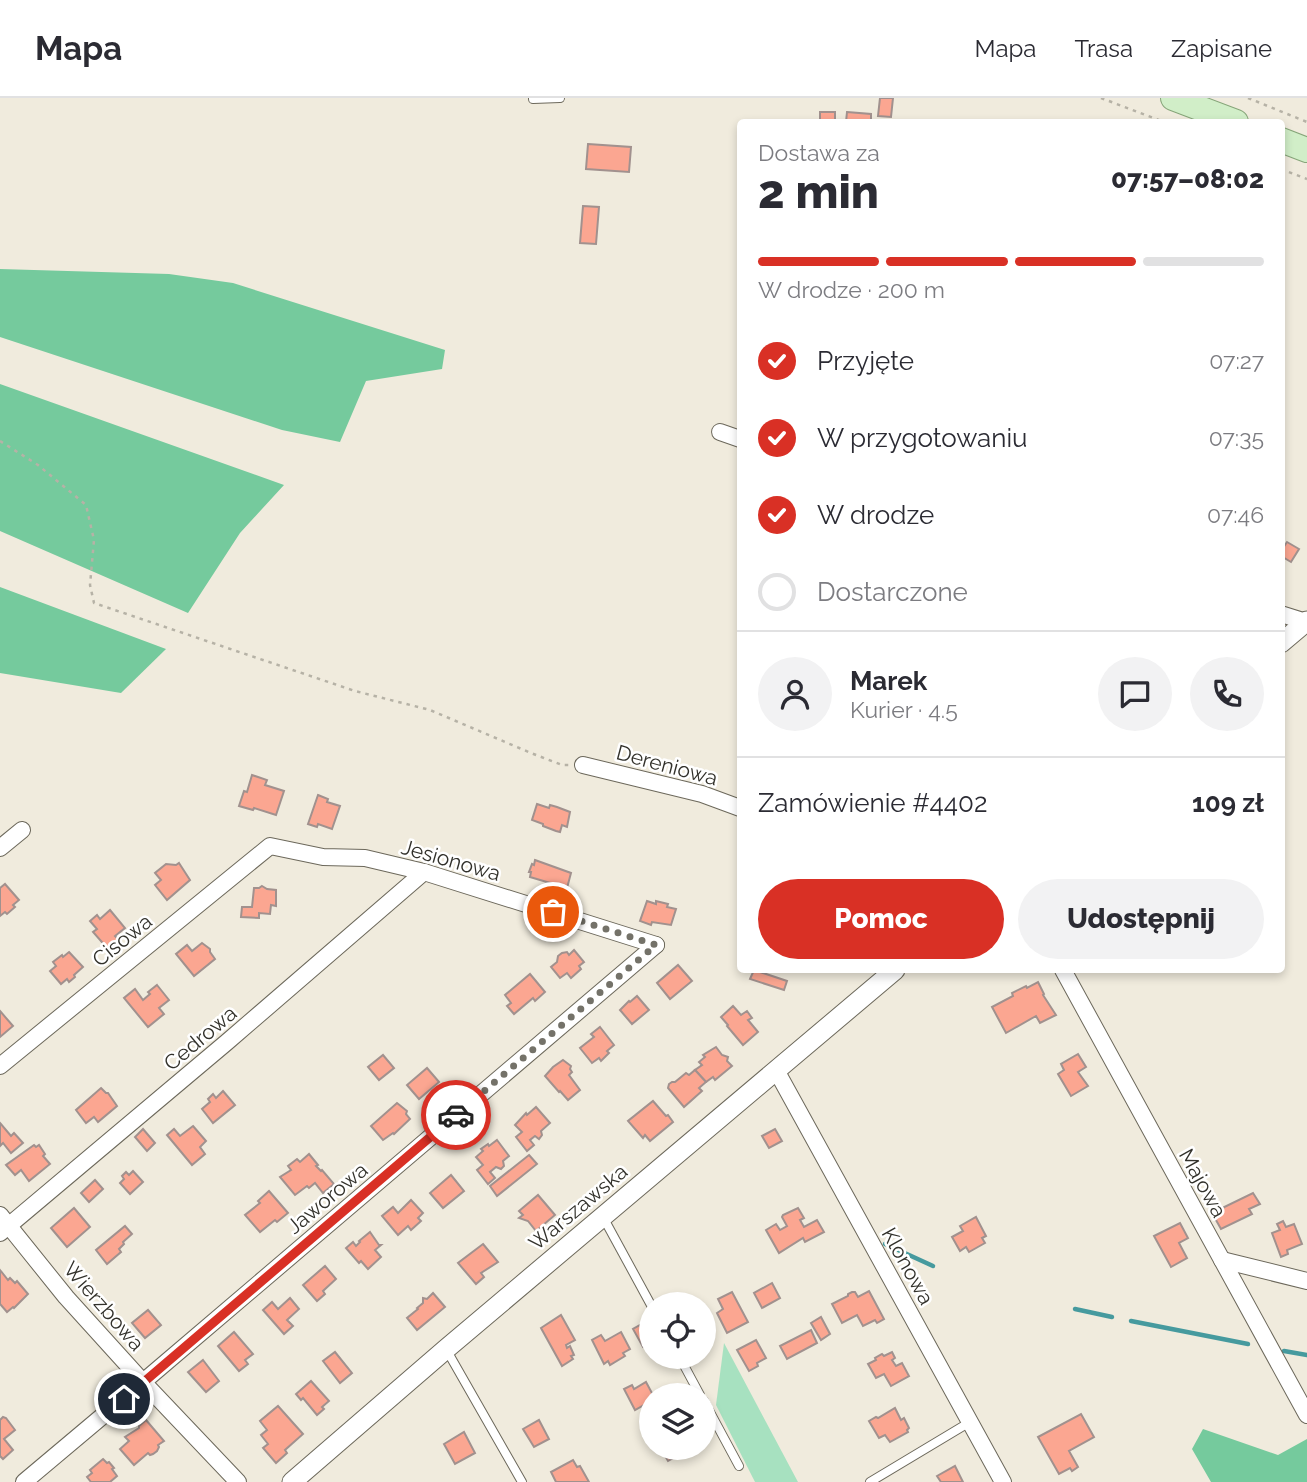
<!DOCTYPE html>
<html lang="pl">
<head>
<meta charset="utf-8">
<style>
	:root { --surface:#fff; --page:#f2f2f3; --text:#2b2b33; --muted:#7c7c81; --line:#e1e1e2; --accent:#d93025 }
	body { margin:0; font-family:Raleway,sans-serif; background:var(--page); color:var(--text); height:100vh; display:flex; flex-direction:column; font-size:26px; white-space:nowrap }
	* { box-sizing:border-box; margin:0 }
	p { font-size:23px; color:var(--muted) }
	.icon { flex:none; width:38px; height:38px; fill:none; stroke:currentColor; stroke-width:2; stroke-linecap:round; stroke-linejoin:round }
	.map { position:relative; flex:1; overflow:hidden }
	.sheet { position:absolute; left:737px; top:21px; width:548px; height:854px; display:flex; flex-direction:column; background:var(--surface); border-radius:7px; box-shadow:0 4px 10px #0003 }
	.sheet>* { flex:none }
	.buttons { position:absolute; left:639px; top:1194px; display:grid; gap:14px }
	.buttons a { display:grid; place-items:center; width:77px; height:77px; border-radius:50%; background:var(--surface); box-shadow:0 4px 10px #0003; font-size:35px }
	.pin { position:absolute; display:grid; place-items:center; width:60px; height:60px; color:#fff; margin:-30px; border:4px solid #fff; border-radius:50%; box-shadow:0 2px 7px #0007 }
	.courier { position:absolute; display:grid; place-items:center; width:70px; height:70px; margin:-35px; border:5px solid #d93025; border-radius:50%; background:#fff; color:#222; box-shadow:0 2px 9px #0007 }
	.head em { font-style:normal; font-weight:800 }
	.head div { display:flex; flex-direction:column-reverse }
	.head { display:flex; align-items:center; justify-content:space-between; height:119px; padding:0 21px }
	h1 { font-size:46px; font-weight:800; line-height:52px }
	.bar { display:grid; grid-template-columns:repeat(4,1fr); gap:10px 7px; align-content:center; height:84px; padding:0 21px }
	.bar i { height:9px; border-radius:5px; background:var(--line) }
	.bar .active { background:var(--accent) }
	.bar p { grid-column:span 4 }
	.line { display:flex; align-items:center; gap:18px; padding:0 21px; border-top:2px solid var(--line) }
	.line div { flex:1 }
	.round { display:grid; place-items:center; flex:none; width:74px; height:74px; border-radius:37px; background:var(--page) }
	ol { padding:0 21px; list-style:none }
	li { display:flex; align-items:center; gap:21px; height:77px }
	li p { margin-inline-start:auto }
	li .icon { padding:7px; border-radius:50%; background:var(--accent); color:#fff; stroke-width:4 }
	li:last-child { color:var(--muted) }
	li i { width:38px; height:38px; border:4px solid var(--line); border-radius:50% }
	.action { display:flex; gap:14px; margin-top:auto; padding:14px 21px }
	.action a { flex:1; height:80px; border-radius:42px; background:var(--accent); color:#fff; font-size:28px; font-weight:800; line-height:80px; text-align:center }
	.action a+a { background:var(--page); color:var(--text) }
	header { display:flex; align-items:center; gap:42px; box-sizing:border-box; height:98px; padding:0 35px; background:var(--surface); border-bottom:2px solid var(--line) }
	header strong { font-size:33px }
	nav { display:flex; gap:38px; margin-inline-start:auto; font-size:24px }
	.map>svg:first-child { display:block }
</style>
</head>
<body>
<header>
<strong>Mapa</strong>
<nav><a>Mapa</a><a>Trasa</a><a>Zapisane</a></nav>
</header>
<div class="map">
<svg width="1307" height="1384" viewBox="0 0 1307 1384">
	<rect width="100%" height="100%" fill="#f0ebdd"/>
	<path fill="#a7e1c0" d="M724 1245 798 1384H755L716 1307Z"/>
	<g fill="#75ca9d">
		<path d="M0 171 169 176 233 185 445 252 442 271 366 283 340 344 282 332 0 239Z"/>
		<path d="M0 286 284 387 240 435 188 515 0 433Z"/>
		<path d="M0 489 166 551 121 595 0 575Z"/>
		<path d="M1203 1331 1278 1357 1307 1341V1384H1211L1192 1351Z"/>
	</g>
	<g fill="none" stroke-linecap="round" stroke-linejoin="round">
		<g stroke="#469a9e" stroke-width="4.5">
			<path d="M885 1146 933 1168"/>
			<path d="M1075 1211 1112 1219"/>
			<path d="M1131 1223 1248 1246"/>
			<path d="M1284 1253 1307 1257"/>
		</g>
	</g>
	<g fill="#fba691" stroke="#a1918e" stroke-width="2">
		<path d="M880 0H893L891 19 878 18Z"/>
		<rect x="820" y="14" width="15" height="10"/>
		<path d="M847 14 871 16V24H846Z"/>
		<path d="M588 46 631 49 629 74 586 71Z"/>
		<path d="M583 108 599 109 596 146 580 145Z"/>
		<path d="M1287 444 1299 451 1291 464 1281 458V453Z"/>
		<path d="M252 677 267 682 265 687 284 693 276 717 254 710 253 712 239 708 244 693 247 694Z"/>
		<path d="M318 697 328 701 327 704 340 708 332 731 318 726 317 729 308 726Z"/>
		<path d="M537 706 549 710 550 707 557 709 570 714 567 729 562 727 560 734 556 733 543 728V726L532 722Z"/>
		<path d="M535 762 571 775 567 790 530 779 531 774H529L532 766 534 767Z"/>
		<path d="M179 765 190 782 167 802 155 787 161 782 155 775 166 766 176 767Z"/>
		<path d="M5 786 19 802 13 807 15 809 7 816 5 814 0 818V790Z"/>
		<path d="M262 788 267 791 276 792V808L271 807 270 816 259 815V820L241 819 242 809H252L254 790H259Z"/>
		<path d="M647 803 656 806V803L668 806 667 809 676 811 671 827 652 824 651 827 640 823Z"/>
		<path d="M110 812 125 830 115 838 119 842 108 851 93 834 97 831 90 823 97 817 100 821Z"/>
		<path d="M202 845 210 851V854L215 861 194 878 176 856 187 847 192 853Z"/>
		<path d="M574 852 584 864 579 868 581 871 571 880 567 875 560 880 551 869 557 864 558 858 562 855 567 854 569 857Z"/>
		<path d="M69 854 83 869 74 877 75 879 69 884 67 881 61 886 50 873 56 868 53 864 62 857 63 859Z"/>
		<path d="M678 867 692 883 670 901 657 885Z"/>
		<path d="M754 872 787 883 784 892 750 881Z"/>
		<path d="M530 876 545 894 535 903 533 900 514 916 507 908 511 905 505 897Z"/>
		<path d="M1038 884 1044 896 1043 897 1056 917 1040 925 1036 918 1006 935 992 909 1013 898 1012 895 1026 888 1027 890Z"/>
		<path d="M157 887 169 902 159 910 164 916 148 929 124 900 135 891 143 902 150 896 148 894Z"/>
		<path d="M637 898 649 912 632 926 620 912 629 903 630 904Z"/>
		<path d="M733 908 741 917 747 913 752 920 748 922 758 934 743 947 727 928 728 927 721 919Z"/>
		<path d="M0 913 13 928 0 939Z"/>
		<path d="M600 929 614 947 607 953 609 955 601 963 599 960 592 965 580 950 594 939 591 936Z"/>
		<path d="M716 949 722 957 728 959 727 963 732 968 715 982 713 979 706 984 695 972 702 967 699 964 705 959 703 957Z"/>
		<path d="M1078 956 1086 969 1078 974 1088 988 1071 998 1058 976 1064 972 1061 966Z"/>
		<path d="M383 957 394 970 379 982 368 969Z"/>
		<path d="M563 962 571 968 570 971 572 974 569 977 580 992 568 1002 560 993 559 994 545 978 553 969Z"/>
		<path d="M427 970 439 984 419 1001 407 987Z"/>
		<path d="M695 972 706 984 699 990 702 993 684 1009 668 990 669 986 672 984H675L686 975 689 977Z"/>
		<path d="M101 990 106 995H108L117 1008 98 1024 94 1019 86 1025 76 1012Z"/>
		<path d="M223 993 235 1007 213 1025 202 1011 210 1004 208 1001 213 996 216 1000Z"/>
		<path d="M653 1003 666 1018 668 1017 673 1024 650 1043 645 1037 643 1040 628 1023Z"/>
		<path d="M397 1005 407 1013 406 1016 410 1021 394 1036 393 1035 383 1042 371 1028Z"/>
		<path d="M536 1009 550 1025 541 1033 542 1037 539 1041 535 1038 530 1042 534 1047 527 1053 516 1039 522 1034 515 1027 526 1015 527 1017Z"/>
		<path d="M0 1025 11 1038 14 1035 23 1045 11 1055 3 1045 0 1048Z"/>
		<path d="M193 1028 206 1043 200 1049 205 1056 192 1067 167 1037 174 1031 180 1038Z"/>
		<path d="M143 1031 155 1045 147 1053 135 1039Z"/>
		<path d="M775 1031 782 1043 769 1050 762 1038Z"/>
		<path d="M497 1042 509 1058 503 1063 504 1068 501 1071 496 1069 490 1074 495 1080 488 1086 477 1072 483 1067 476 1059 483 1053 481 1051 488 1046 489 1048Z"/>
		<path d="M34 1047 36 1049 39 1047 45 1056 43 1058 50 1066 29 1083 21 1072 15 1077 6 1067Z"/>
		<path d="M309 1056 318 1067 316 1068 321 1073 322 1072 334 1086 323 1095 315 1085 309 1090 307 1088 295 1097 280 1079 291 1072 288 1068 297 1061 300 1064Z"/>
		<path d="M529 1057 537 1066 497 1098 490 1088Z"/>
		<path d="M133 1073 143 1084 130 1096 120 1085 124 1081 122 1078 126 1074 129 1077Z"/>
		<path d="M451 1077 464 1093 443 1110 430 1095Z"/>
		<path d="M95 1082 103 1091 89 1104 81 1095Z"/>
		<path d="M269 1093 288 1115 277 1124 275 1122 260 1134 245 1117 260 1105 258 1103Z"/>
		<path d="M1253 1095 1260 1106 1249 1111 1252 1116 1221 1131 1212 1115Z"/>
		<path d="M538 1097 555 1117 536 1133 528 1123 519 1120 523 1117 519 1113Z"/>
		<path d="M411 1102 423 1115 418 1120 421 1123 411 1132 408 1128 398 1137 382 1118 393 1109 398 1115Z"/>
		<path d="M74 1110 90 1129 67 1149 51 1130Z"/>
		<path d="M798 1110 804 1120 800 1122 804 1129 817 1122 824 1134 805 1144 803 1140 779 1155 766 1132 776 1126 780 1132 787 1128 782 1119 783 1117Z"/>
		<path d="M976 1119 986 1138 982 1140 985 1145 969 1154 966 1149 960 1153 952 1139 963 1133 960 1128Z"/>
		<path d="M1283 1123 1286 1129 1294 1126 1302 1146 1287 1152 1288 1156 1281 1159 1272 1135 1280 1132 1277 1126Z"/>
		<path d="M1180 1125 1188 1140 1179 1145 1187 1160 1171 1169 1154 1138Z"/>
		<path d="M125 1128 132 1136 123 1144 124 1146 119 1151 121 1154 107 1166 96 1152Z"/>
		<path d="M370 1134 379 1147H381L375 1152 381 1159 368 1171 361 1163 359 1165 346 1150 353 1144 356 1148 360 1144 359 1143Z"/>
		<path d="M483 1146 498 1164 481 1175 484 1179 476 1186 458 1165Z"/>
		<path d="M325 1168 336 1181 323 1193 325 1196 317 1203 303 1187Z"/>
		<path d="M0 1172 8 1182 10 1180 15 1185 17 1183 28 1196 14 1210 13 1209 7 1214 0 1206Z"/>
		<path d="M772 1185 780 1200 762 1210 754 1195Z"/>
		<path d="M869 1193 884 1221 877 1225 875 1222 863 1228 857 1217 842 1225 832 1206 848 1198V1196L852 1194H855L858 1199Z"/>
		<path d="M732 1194 748 1224 727 1235 717 1215 723 1211 718 1201Z"/>
		<path d="M433 1195 445 1209 417 1232 407 1220 418 1211 417 1210 423 1205V1200L427 1201Z"/>
		<path d="M290 1200 299 1211 287 1222 293 1228 284 1236 263 1212 272 1204 278 1211Z"/>
		<path d="M148 1212 161 1227 145 1240 132 1225Z"/>
		<path d="M561 1217 575 1242 566 1247 567 1250 570 1248 574 1257 571 1258 573 1261 562 1268 541 1230Z"/>
		<path d="M821 1219 830 1236 821 1242 811 1225Z"/>
		<path d="M647 1223 651 1230V1245L643 1249 633 1231Z"/>
		<path d="M811 1232 817 1245 787 1261 780 1248Z"/>
		<path d="M234 1234 253 1256 245 1262 248 1266 239 1273 218 1248Z"/>
		<path d="M621 1234 630 1251 623 1255 625 1258 610 1267 608 1263 604 1266 592 1242 601 1237 605 1243Z"/>
		<path d="M756 1242 766 1260 757 1265 758 1268 749 1273 737 1252Z"/>
		<path d="M335 1254 352 1275 340 1285 323 1263Z"/>
		<path d="M892 1254 895 1260 892 1262 896 1268 902 1265 909 1278 891 1288 884 1276 876 1280 868 1266 876 1262 875 1260 882 1256 884 1258Z"/>
		<path d="M203 1262 219 1283 206 1294 188 1274Z"/>
		<path d="M311 1283 329 1303 322 1309 324 1311 317 1317 303 1300 301 1302 296 1296Z"/>
		<path d="M646 1284 653 1297H651V1303L635 1312 624 1291 632 1287 634 1291Z"/>
		<path d="M278 1308 303 1336 285 1352 287 1355 276 1365 263 1350 268 1346 261 1337 267 1332 260 1323Z"/>
		<path d="M895 1310 901 1322 904 1320 909 1330 907 1332 908 1334 890 1344 885 1337 879 1340 869 1323 876 1319 878 1320Z"/>
		<path d="M1081 1316 1094 1339 1069 1353 1078 1369 1072 1373 1070 1370 1059 1376 1038 1339Z"/>
		<path d="M3 1319 6 1320 15 1332 4 1341 13 1352 3 1361 0 1358V1322Z"/>
		<path d="M146 1322 164 1343 158 1347 159 1349 157 1353 153 1356 150 1357 148 1355 134 1367 120 1351 129 1343 125 1339 139 1330V1328Z"/>
		<path d="M539 1322 549 1341 534 1349 523 1331Z"/>
		<path d="M464 1334 475 1355 455 1366 444 1346Z"/>
		<path d="M660 1349H684L686 1353 668 1363Z"/>
		<path d="M103 1361 107 1365 109 1364 114 1370 112 1371 117 1378 110 1384H91L87 1379 92 1375 90 1372Z"/>
		<path d="M573 1362 577 1369 580 1368 589 1384H556L551 1374Z"/>
		<path d="M955 1368 963 1384H941L937 1378Z"/>
	</g>
	<g fill="none" stroke-linecap="round" stroke-linejoin="round">
		<g stroke="#6c685b" stroke-width="10">
			<g id="service">
				<path d="M533 1 560 0"/>
				<path d="M603 1119 651 1207"/>
				<path d="M446 1251 522 1384"/>
				<path d="M679 1258 700 1297"/>
				<path d="M704 1303 739 1368"/>
				<path d="M870 1384 970 1324"/>
			</g>
		</g>
		<g stroke="#6c685b" stroke-width="18">
			<g id="minor">
				<path d="M720 334 740 341"/>
				<path d="M1281 516 1306 524"/>
				<path d="M583 667 702 696 740 710"/>
				<path d="M0 750 22 732"/>
				<path d="M1063 872 1307 1317"/>
				<path d="M0 968 270 748 323 759 365 760 424 774 656 847"/>
				<path d="M776 972 1003 1384"/>
				<path d="M0 1117 66 1199 143 1284 238 1384"/>
				<path d="M0 1135 227 944 424 774"/>
				<path d="M1222 1162 1307 1183"/>
				<path d="M24 1384 143 1284 656 847"/>
			</g>
		</g>
		<g stroke="#6c685b" stroke-width="21">
			<g id="tertiary">
				<path d="M1281 545 1307 523"/>
				<path d="M292 1384 446 1251 895 872"/>
			</g>
		</g>
		<g stroke="#86a579" stroke-width="26">
			<g id="primary">
				<path d="M1173 0 1236 24"/>
				<path d="M1281 42 1307 52"/>
			</g>
		</g>
		<g stroke="#b6b2a6" stroke-width="2.5" stroke-dasharray="3.5 5" stroke-linecap="butt">
			<path d="M1101 0 1164 24"/>
			<path d="M1248 0 1307 24"/>
			<path d="M1281 71 1307 81"/>
			<path d="M0 343 38 367 86 407 94 442 90 487 94 505 355 593 430 612 531 655 562 667H569"/>
		</g>
		<use href="#service" stroke="#fff" stroke-width="8"/>
		<use href="#minor" stroke="#fff" stroke-width="16"/>
		<use href="#tertiary" stroke="#fff" stroke-width="19"/>
		<use href="#primary" stroke="#d1eec8" stroke-width="24"/>
	</g>
	<g fill="none" stroke-linecap="round" stroke-linejoin="round">
		<path stroke="#747269" stroke-width="7" stroke-dasharray="0 12.6" d="M456 1017 656 847 553 814"/>
		<path stroke="#d93025" stroke-width="9" d="M124 1301 456 1017"/>
	</g>
	<g text-anchor="middle" dominant-baseline="central" stroke-width="5" stroke-linejoin="round" paint-order="stroke">
		<g font-size="21" fill="#32312b" stroke="#fff">
			<text transform="translate(667 667) rotate(15)">Dereniowa</text>
			<text transform="translate(451 762) rotate(16)">Jesionowa</text>
			<text transform="translate(122 842) rotate(-39)">Cisowa</text>
			<text transform="translate(200 940) rotate(-40)">Cedrowa</text>
			<text transform="translate(1203 1085) rotate(61)">Majowa</text>
			<text transform="translate(327 1100) rotate(-40)">Jaworowa</text>
			<text transform="translate(578 1109) rotate(-40)">Warszawska</text>
			<text transform="translate(908 1168) rotate(61)">Klonowa</text>
			<text transform="translate(104 1208) rotate(49)">Wierzbowa</text>
		</g>
	</g>
</svg>
<div class="buttons">
<a><svg class="icon" aria-label="locate" viewBox="0 0 24 24"><circle cx="12" cy="12" r="6"/><path d="M12 2v4M12 18v4M2 12h4M18 12h4"/></svg></a>
<a><svg class="icon" aria-label="layers" viewBox="0 0 24 24"><path d="M12 4l9 5-9 5-9-5zM3 14l9 5 9-5"/></svg></a>
</div>
<div class="pin" style="left:553px;top:814px;background:#ea580c"><svg class="icon" aria-label="bag" viewBox="0 0 24 24"><path d="M5 8h14l-1 12H6zM9 8a3 3 0 0 1 6 0"/></svg></div>
<div class="pin" style="left:124px;top:1301px;background:#1f2937"><svg class="icon" aria-label="home" viewBox="0 0 24 24"><path d="M3 11l9-7 9 7M6 9v11h12V9"/></svg></div>
<div class="courier" style="left:456px;top:1017px"><svg class="icon" aria-label="car" viewBox="0 0 24 24"><path d="M5 17H2v-5l4-1 3-4h7l3 4 3 1v5h-3M9 17h6M6 11h13"/><circle cx="7" cy="17" r="2"/><circle cx="17" cy="17" r="2"/></svg></div>
<section class="sheet">
<div class="head"><div><h1>2 min</h1><p>Dostawa za</p></div><em>07:57–08:02</em></div>
<div class="bar"><i class="active"></i><i class="active"></i><i class="active"></i><i></i><p>W drodze · 200 m</p></div>
<ol>
<li><svg class="icon" aria-label="check" viewBox="0 0 24 24"><path d="M5 12l5 5 9-10"/></svg>Przyjęte<p>07:27</p></li>
<li><svg class="icon" aria-label="check" viewBox="0 0 24 24"><path d="M5 12l5 5 9-10"/></svg>W przygotowaniu<p>07:35</p></li>
<li><svg class="icon" aria-label="check" viewBox="0 0 24 24"><path d="M5 12l5 5 9-10"/></svg>W drodze<p>07:46</p></li>
<li><i></i>Dostarczone</li>
</ol>
<div class="line" style="height:126px"><a class="round"><svg class="icon" aria-label="person" viewBox="0 0 24 24"><circle cx="12" cy="8" r="4"/><path d="M4 21q1-7 8-7t8 7"/></svg></a><div><b>Marek</b><p>Kurier · 4.5</p></div><a class="round"><svg class="icon" aria-label="chat" viewBox="0 0 24 24"><path d="M4 5h16v11H9l-5 4z"/></svg></a><a class="round"><svg class="icon" aria-label="phone" viewBox="0 0 24 24"><path d="M5 4h4l2 5-3 2q2 4 5 5l2-3 5 2v4C11 20 4 13 5 4z"/></svg></a></div>
<div class="line" style="height:91px"><div>Zamówienie #4402</div><b>109 zł</b></div>
<div class="action"><a>Pomoc</a><a>Udostępnij</a></div>
</section>
</div>
</body>
</html>
